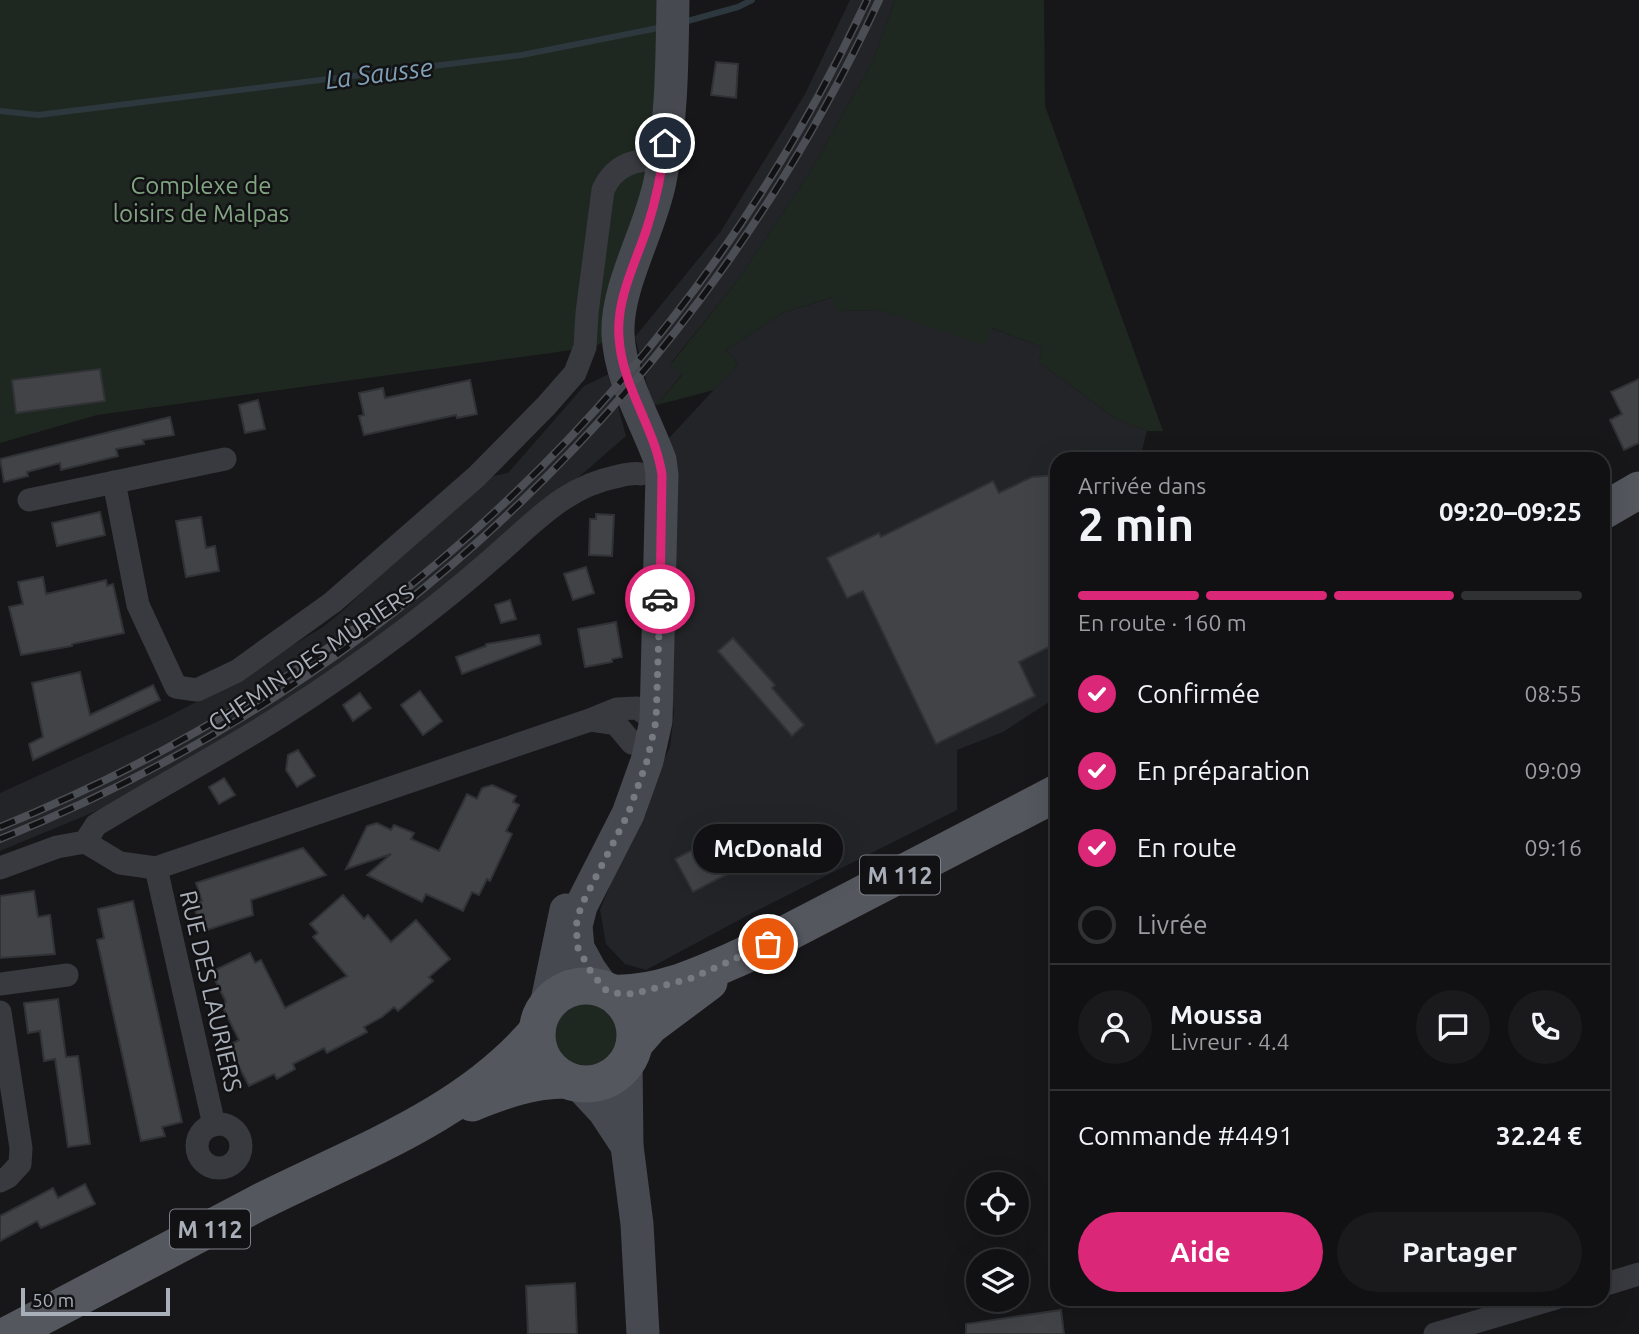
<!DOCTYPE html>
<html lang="fr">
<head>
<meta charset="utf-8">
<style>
	:root { --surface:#111113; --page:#1a1a1c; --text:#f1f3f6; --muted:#9c9da0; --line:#303133; --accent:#db2777 }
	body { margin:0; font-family:Ubuntu,sans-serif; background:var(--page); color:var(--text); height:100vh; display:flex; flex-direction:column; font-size:26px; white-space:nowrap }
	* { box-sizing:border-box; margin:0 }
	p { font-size:23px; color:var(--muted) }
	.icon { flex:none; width:38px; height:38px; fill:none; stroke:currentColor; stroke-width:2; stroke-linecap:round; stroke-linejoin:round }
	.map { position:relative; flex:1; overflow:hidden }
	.panel { position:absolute; left:1050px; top:452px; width:560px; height:854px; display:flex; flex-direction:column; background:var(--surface); border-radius:21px; box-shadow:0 7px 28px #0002,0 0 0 2px var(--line) }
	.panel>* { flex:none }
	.controls { position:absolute; left:966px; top:1172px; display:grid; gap:14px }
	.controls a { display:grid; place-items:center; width:63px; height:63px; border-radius:50%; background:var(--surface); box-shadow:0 7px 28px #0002,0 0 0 2px var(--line); font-size:35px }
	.scale { position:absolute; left:21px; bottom:18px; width:149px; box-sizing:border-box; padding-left:7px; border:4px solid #a9afb9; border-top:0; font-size:19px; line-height:24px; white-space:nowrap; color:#a9afb9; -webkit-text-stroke:5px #121215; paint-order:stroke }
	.pin { position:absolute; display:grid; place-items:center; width:60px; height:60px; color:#fff; margin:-30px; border:4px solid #fff; border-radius:50%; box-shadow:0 2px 7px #0007 }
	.courier { position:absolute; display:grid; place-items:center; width:70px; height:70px; margin:-35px; border:5px solid #db2777; border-radius:50%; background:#fff; color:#222; box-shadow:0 2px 9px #0007 }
	.bubble { position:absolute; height:49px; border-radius:24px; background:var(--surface); box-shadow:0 7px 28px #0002,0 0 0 2px var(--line); font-size:23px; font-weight:700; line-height:49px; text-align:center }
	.head em { font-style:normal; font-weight:700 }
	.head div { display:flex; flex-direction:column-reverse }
	.head { display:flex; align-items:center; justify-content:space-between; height:119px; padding:0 28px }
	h1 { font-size:46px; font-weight:700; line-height:52px }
	.bar { display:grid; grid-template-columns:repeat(4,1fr); gap:10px 7px; align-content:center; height:84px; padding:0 28px }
	.bar i { height:9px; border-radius:5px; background:var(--line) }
	.bar .on { background:var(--accent) }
	.bar p { grid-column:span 4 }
	.line { display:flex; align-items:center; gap:18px; padding:0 28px; border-top:2px solid var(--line) }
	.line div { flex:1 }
	.round { display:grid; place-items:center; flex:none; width:74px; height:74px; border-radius:37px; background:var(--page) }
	ol { padding:0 28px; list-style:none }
	li { display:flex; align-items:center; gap:21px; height:77px }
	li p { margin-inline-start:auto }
	li .icon { padding:7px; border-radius:50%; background:var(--accent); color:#fff; stroke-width:4 }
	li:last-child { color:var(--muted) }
	li i { width:38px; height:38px; border:4px solid var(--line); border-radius:50% }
	.primary-button { display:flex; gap:14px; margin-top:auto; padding:14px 28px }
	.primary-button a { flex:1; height:80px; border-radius:42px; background:var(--accent); color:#fff; font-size:28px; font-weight:700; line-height:80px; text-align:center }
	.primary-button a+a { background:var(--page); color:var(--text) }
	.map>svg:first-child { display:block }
</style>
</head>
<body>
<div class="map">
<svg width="1639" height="1334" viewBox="0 0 1639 1334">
	<rect width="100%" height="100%" fill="#171719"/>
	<g fill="#232427">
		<path d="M850 0H895L873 61 810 172 738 280 671 363 682 374 657 405 652 404 635 337 721 231 805 94Z"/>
		<path d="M833 297 837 311 879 310 985 344 991 328 1042 347 1039 362 1116 419 1147 431 1140 458H1057V697L1003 732 957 750V810L752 913 646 970 625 964 606 944 600 910 643 803 670 747 674 712 668 673 669 438 738 364 726 350 782 313Z"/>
		<path d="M609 374 626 436 496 549 275 713 106 807 0 851V793L163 719 210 695 323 627 346 608 379 575 493 476 508 473 584 386Z"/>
	</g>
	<g fill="#1f2820">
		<path d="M0 0H673L618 336 595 346 551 353 97 415 0 443Z"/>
		<path d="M895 0H1044L1045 106 1163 431H1147L1116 419 1039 362 1042 347 992 328 985 345 879 310 836 311 832 297 782 313 726 350 738 364 714 390 657 405 682 375 671 364 738 280 810 172 873 61Z"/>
		<circle cx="587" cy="1036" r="32"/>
	</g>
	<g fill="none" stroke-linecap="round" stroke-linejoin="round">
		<g stroke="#2d373e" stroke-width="6">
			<path d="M684 22 738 7 752 0"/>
			<path d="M0 111 38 115 522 55 663 27"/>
		</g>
	</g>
	<g fill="#414346" stroke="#313235" stroke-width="2">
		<path d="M716 62 738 64 736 98 711 95Z"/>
		<path d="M100 369 105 401 16 413 12 380Z"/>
		<path d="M1639 379V443L1624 450 1610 420 1622 414 1611 392Z"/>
		<path d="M470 380 477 414 457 418 456 415 364 435 359 416 364 415 359 393 383 388 385 398Z"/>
		<path d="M258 400 265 429 245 433 239 405Z"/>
		<path d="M170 417 174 435 143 440 144 444 116 449 118 456 61 470 60 463 27 472 28 476 4 482 0 459Z"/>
		<path d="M1057 475V643L1019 662 1035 696 936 744 863 591 847 598 827 558 879 533 881 537 993 481 999 493 1032 477Z"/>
		<path d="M100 512 105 535 57 546 52 523Z"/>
		<path d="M596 514 614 515 612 556 589 555 590 519H596Z"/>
		<path d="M201 517 206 548 215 546 219 571 186 577 176 521Z"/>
		<path d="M586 567 594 593 573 600 564 574Z"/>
		<path d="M43 577 46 594 106 580 107 586 113 584 124 633 72 644V646L21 655 9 607 23 604 18 582Z"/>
		<path d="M510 600 516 619 501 623 495 605Z"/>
		<path d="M616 622 622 657 612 659V662L585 667 578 629Z"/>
		<path d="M539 635 541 644 462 674 456 657 486 646V644Z"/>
		<path d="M733 638 775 685 772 688 804 725 792 736 718 651Z"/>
		<path d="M80 672 90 715 153 685 160 700 33 760 29 744 43 737 32 683Z"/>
		<path d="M420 691 442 721 423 735 401 705Z"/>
		<path d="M360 693 371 708 353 721 343 705Z"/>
		<path d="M298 750 315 776 297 787 286 770 288 755Z"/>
		<path d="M224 778 235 795 219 804 209 787Z"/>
		<path d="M492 785 516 796 513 802 519 805 506 831 512 834 490 881 487 879 479 895 472 892 463 911 426 894 422 902 367 875 391 854 346 869 367 826 377 823 391 830 394 825 414 833 411 839 439 851 467 794 477 799 482 788Z"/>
		<path d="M744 823 762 856 693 892 675 859Z"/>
		<path d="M303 848 326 875 251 900 253 915 207 930 205 924 200 926 193 904 202 901 196 883Z"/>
		<path d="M34 891 38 917 50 915 55 954 0 958V896Z"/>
		<path d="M343 895 364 919 368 915 391 942 416 920 450 959 429 977 433 981 398 1011 394 1007 382 1017 364 1027 367 1032 327 1053 324 1048 293 1064 295 1069 277 1079 274 1074 249 1086 228 1046 239 1040 221 1004 226 1002 211 972 250 953 255 963 261 960 285 1008 347 976 313 937 318 933 310 924Z"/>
		<path d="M133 901 182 1122 162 1127 165 1136 141 1141 97 940 104 938 98 909Z"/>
		<path d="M58 999 66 1057 78 1056 90 1144 68 1147 55 1059 44 1061 40 1031 28 1033 24 1003Z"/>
		<path d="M85 1184 95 1204 41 1228 37 1221 0 1241V1216L53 1188 58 1198Z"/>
		<path d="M575 1283 577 1334H528L526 1286Z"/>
		<path d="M1061 1310 1064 1334H966V1324Z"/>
	</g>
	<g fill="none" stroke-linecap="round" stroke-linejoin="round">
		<g stroke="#383a3f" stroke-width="23">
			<path d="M114 482 138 605 176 687 197 690 237 671 333 602 476 477 546 406 575 373 585 347 587 313 603 190C615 163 637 159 664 159"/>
			<path d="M29 500 225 459"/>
			<path d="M590 720 616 724 632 743"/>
			<path d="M85 842 96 825C158 787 223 753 284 714 368 660 448 600 521 533 550 507 576 485 615 477 624 475 632 472 641 474"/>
			<path d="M0 868 57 847 85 842 120 863 156 868 590 720 617 709 637 708 656 721"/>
			<path d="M156 868 214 1125"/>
			<path d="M0 984 67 975"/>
			<path d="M0 1012 21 1148 20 1164 8 1177 0 1181"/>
			<circle cx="219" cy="1146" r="22"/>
			<path d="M1603 1285 1639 1274"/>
			<path d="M1435 1334 1556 1298"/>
		</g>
		<g stroke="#46494f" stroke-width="33">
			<path d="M604 989 590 970 578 948 576 926 581 906 628 814 647 761 656 721 662 475 660 460C645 419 620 379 618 334 616 286 651 229 660 181 672 122 672 60 673 0"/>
			<path d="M546 1006 566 910"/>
			<path d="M626 1065 627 1146 637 1224 643 1334"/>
			<path d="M579 1084 604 1111 627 1146"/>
		</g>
		<g stroke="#54575e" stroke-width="37">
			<path d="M1603 511 1639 490"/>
			<circle cx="586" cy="1035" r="49"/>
			<path d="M613 993C659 995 702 974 743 956L1057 793"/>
			<path d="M636 1042 650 1026 709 982"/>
			<path d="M472 1103C502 1091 532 1080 565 1080"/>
			<path d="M9 1334C92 1291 175 1246 258 1203 355 1154 465 1116 537 1031"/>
		</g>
		<g stroke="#4b4e54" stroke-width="8">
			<g id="rail">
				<path d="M0 827C385 671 691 376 867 0"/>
				<path d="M0 839C388 684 704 379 879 0"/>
			</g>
		</g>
		<use href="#rail" stroke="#121215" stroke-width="5" stroke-dasharray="16" stroke-linecap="butt"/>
	</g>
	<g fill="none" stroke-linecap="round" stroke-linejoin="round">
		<path stroke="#767a81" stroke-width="7" stroke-dasharray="0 12.6" d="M660 599 656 721 647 761 628 814 581 906 576 926 578 948 590 970 604 989 613 993 633 994 692 978 768 944"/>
		<path stroke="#db2777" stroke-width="9" d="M660 599 662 475C655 427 622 388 619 337 616 299 636 262 647 228 656 200 662 172 665 143"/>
	</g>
	<g text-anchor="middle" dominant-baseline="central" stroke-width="5" stroke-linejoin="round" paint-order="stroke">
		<g fill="#121215" stroke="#7c8088" stroke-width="2">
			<rect x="860" y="855.5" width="80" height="39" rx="5"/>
			<rect x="170" y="1209.5" width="80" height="39" rx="5"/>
		</g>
		<g font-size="23" font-weight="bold" fill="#a9afb9">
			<text x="900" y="875">M 112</text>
			<text x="210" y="1229">M 112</text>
		</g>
		<g font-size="24" fill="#81a480" stroke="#121215">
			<text x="201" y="185">Complexe de<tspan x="201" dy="28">loisirs de Malpas</tspan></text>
		</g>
		<g font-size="24" fill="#a9afb9" stroke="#121215">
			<text transform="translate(311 658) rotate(-34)">CHEMIN DES MÛRIERS</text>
			<text transform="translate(211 991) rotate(77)">RUE DES LAURIERS</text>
		</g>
		<g font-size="26" font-style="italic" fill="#81a0b4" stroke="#121215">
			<text transform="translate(379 73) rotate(-7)">La Sausse</text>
		</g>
	</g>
</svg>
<div class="controls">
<a><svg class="icon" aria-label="locate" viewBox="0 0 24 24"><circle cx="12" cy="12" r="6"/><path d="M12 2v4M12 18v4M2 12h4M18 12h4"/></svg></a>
<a><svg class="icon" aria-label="layers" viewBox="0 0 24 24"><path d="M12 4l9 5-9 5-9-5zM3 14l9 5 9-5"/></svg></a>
</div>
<div class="scale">50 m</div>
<div class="pin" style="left:768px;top:944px;background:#ea580c"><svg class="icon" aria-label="bag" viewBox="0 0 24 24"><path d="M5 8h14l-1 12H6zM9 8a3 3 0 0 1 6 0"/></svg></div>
<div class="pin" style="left:665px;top:143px;background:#1f2937"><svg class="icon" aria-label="home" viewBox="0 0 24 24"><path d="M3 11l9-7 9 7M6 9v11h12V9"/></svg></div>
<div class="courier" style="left:660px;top:599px"><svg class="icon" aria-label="car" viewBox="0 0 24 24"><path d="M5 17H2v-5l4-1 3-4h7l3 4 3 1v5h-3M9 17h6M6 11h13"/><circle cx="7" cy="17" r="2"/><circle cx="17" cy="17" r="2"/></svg></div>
<div class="bubble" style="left:693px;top:824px;width:150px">McDonald</div>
<section class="panel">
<div class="head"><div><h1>2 min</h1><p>Arrivée dans</p></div><em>09:20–09:25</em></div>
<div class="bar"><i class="on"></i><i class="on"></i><i class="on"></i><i></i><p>En route · 160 m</p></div>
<ol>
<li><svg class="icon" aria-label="check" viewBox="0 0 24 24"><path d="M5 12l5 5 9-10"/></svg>Confirmée<p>08:55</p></li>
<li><svg class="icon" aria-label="check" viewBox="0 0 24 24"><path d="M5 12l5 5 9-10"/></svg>En préparation<p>09:09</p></li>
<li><svg class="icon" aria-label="check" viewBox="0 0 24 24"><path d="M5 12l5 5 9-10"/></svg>En route<p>09:16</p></li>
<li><i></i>Livrée</li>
</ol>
<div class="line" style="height:126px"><a class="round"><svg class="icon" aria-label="person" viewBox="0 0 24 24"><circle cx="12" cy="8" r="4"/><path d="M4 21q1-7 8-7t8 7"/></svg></a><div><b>Moussa</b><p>Livreur · 4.4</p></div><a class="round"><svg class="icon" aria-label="chat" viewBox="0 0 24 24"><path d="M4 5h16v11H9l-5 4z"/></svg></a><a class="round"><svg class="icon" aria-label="phone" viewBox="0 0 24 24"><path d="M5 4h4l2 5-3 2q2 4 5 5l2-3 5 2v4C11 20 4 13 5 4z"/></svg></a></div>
<div class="line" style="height:91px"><div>Commande #4491</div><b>32.24 €</b></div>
<div class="primary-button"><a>Aide</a><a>Partager</a></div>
</section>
</div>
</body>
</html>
